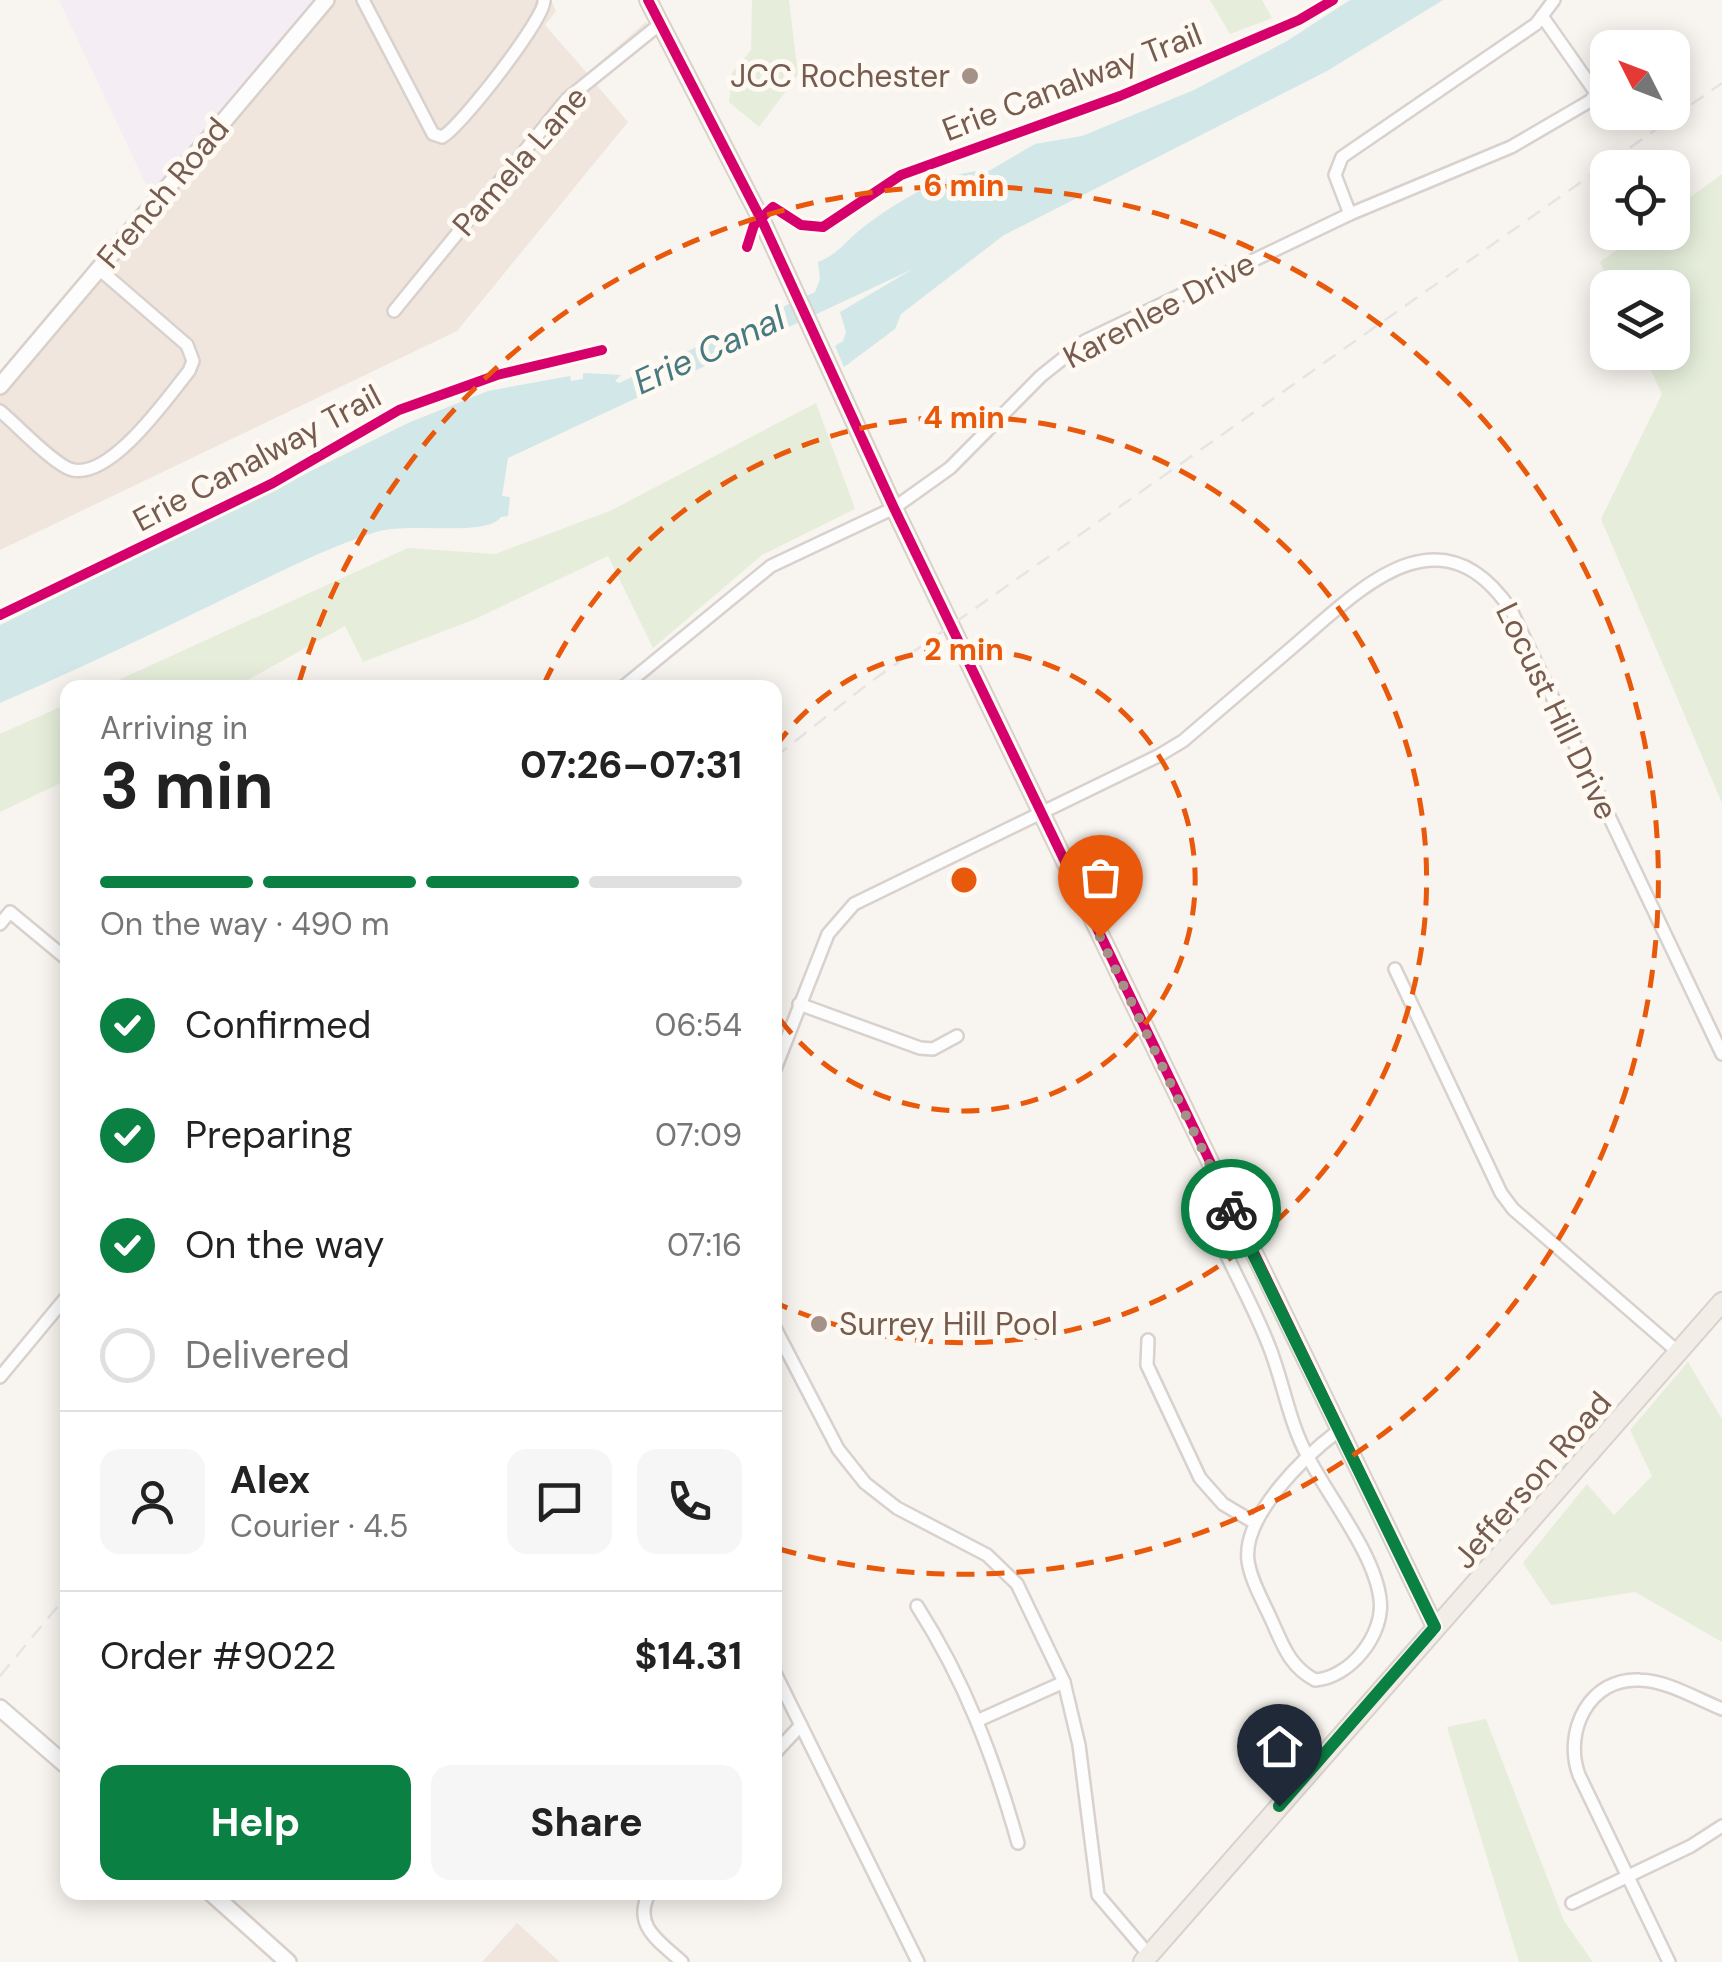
<!DOCTYPE html>
<html lang="en">
<head>
<meta charset="utf-8">
<style>
	:root { --surface:#fff; --page:#f6f6f6; --text:#222; --muted:#767676; --line:#e0e0e0; --accent:#0b8043 }
	body { margin:0; font-family:"DM Sans",sans-serif; background:var(--page); color:var(--text); height:100vh; display:flex; flex-direction:column; font-size:38px; white-space:nowrap }
	* { box-sizing:border-box; margin:0 }
	p { font-size:32px; color:var(--muted) }
	.icon { flex:none; width:55px; height:55px; fill:none; stroke:currentColor; stroke-width:2; stroke-linecap:round; stroke-linejoin:round }
	.map { position:relative; flex:1; overflow:hidden }
	.side { position:absolute; left:60px; top:680px; width:722px; height:1220px; display:flex; flex-direction:column; background:var(--surface); border-radius:20px; box-shadow:0 5px 25px #0003 }
	.side>* { flex:none }
	.needle { width:65px; rotate:312deg }
	.controls { position:absolute; left:1590px; top:30px; display:grid; gap:20px }
	.controls a { display:grid; place-items:center; width:100px; height:100px; border-radius:20px; background:var(--surface); box-shadow:0 5px 25px #0003; font-size:50px }
	.pin { position:absolute; display:grid; place-items:center; width:85px; height:85px; color:#fff; margin:-102px -42px; border-radius:50% 50% 50% 0; rotate:-45deg; box-shadow:0 0 10px #0007 }
	.pin .icon { rotate:45deg }
	.courier { position:absolute; display:grid; place-items:center; width:100px; height:100px; margin:-50px; border:8px solid #0b8043; border-radius:50%; background:#fff; color:#222; box-shadow:0 2px 12px #0007 }
	.overview em { font-style:normal; font-weight:700 }
	.overview div { display:flex; flex-direction:column-reverse }
	.overview { display:flex; align-items:center; justify-content:space-between; height:170px; padding:0 40px }
	h1 { font-size:65px; font-weight:700; line-height:75px }
	.bar { display:grid; grid-template-columns:repeat(4,1fr); gap:15px 10px; align-content:center; height:120px; padding:0 40px }
	.bar i { height:12px; border-radius:8px; background:var(--line) }
	.bar .active { background:var(--accent) }
	.bar p { grid-column:span 4 }
	.line { display:flex; align-items:center; gap:25px; padding:0 40px; border-top:2px solid var(--line) }
	.line div { flex:1 }
	.round { display:grid; place-items:center; flex:none; width:105px; height:105px; border-radius:20px; background:var(--page) }
	ol { padding:0 40px; list-style:none }
	li { display:flex; align-items:center; gap:30px; height:110px }
	li p { margin-inline-start:auto }
	li .icon { padding:10px; border-radius:50%; background:var(--accent); color:#fff; stroke-width:4 }
	li:last-child { color:var(--muted) }
	li i { width:55px; height:55px; border:5px solid var(--line); border-radius:50% }
	.cta { display:flex; gap:20px; margin-top:auto; padding:20px 40px }
	.cta a { flex:1; height:115px; border-radius:20px; background:var(--accent); color:#fff; font-size:40px; font-weight:700; line-height:115px; text-align:center }
	.cta a+a { background:var(--page); color:var(--text) }
	.map>svg:first-child { display:block }
</style>
</head>
<body>
<div class="map">
<svg width="1722" height="1962" viewBox="0 0 1722 1962">
	<rect width="100%" height="100%" fill="#f8f4ef"/>
	<g fill="#f0e6dd">
		<path d="M334 0H551L556 11 545 25 587 73 646 22 653 34 595 83 628 122 457 331 0 550V397Z"/>
		<path d="M517 1923 560 1962H482Z"/>
	</g>
	<path fill="#f4edf4" d="M59 0H317L151 195Z"/>
	<g fill="#e6eedb">
		<path d="M752 0H789L798 75 759 127 729 102 732 73 751 50Z"/>
		<path d="M1210 0H1262L1272 18 1230 34Z"/>
		<path d="M1722 174V803L1601 519 1662 394 1643 353 1672 352V288L1612 287 1600 262 1641 233 1672 232 1673 210Z"/>
		<path d="M816 403 855 509 762 555 653 648 608 556 475 619 363 662 345 626 235 687H103L408 548 495 554 610 511Z"/>
		<path d="M67 704V780L0 812V734Z"/>
		<path d="M1688 1362 1722 1419V1642L1635 1592 1551 1605 1523 1563 1587 1484 1614 1515 1652 1476 1630 1430Z"/>
		<path d="M1486 1719 1564 1921 1593 1962H1519L1447 1727Z"/>
	</g>
	<path fill="#d1e7e8" d="M1350 0H1443L1327 71 1004 235 901 314 895 329 844 367 835 346 843 341 846 332 840 312 913 269 508 458 502 496 510 497 508 516 501 517C485 538 410 521 376 532 328 547 282 571 236 593 158 631 79 669 0 703V625L408 423 488 391 570 376 571 381 583 379V373L621 375 615 381 619 383 815 292 820 279 818 262C837 255 845 242 861 229 887 208 954 165 987 172L1035 144 1082 136 1194 90 1287 41Z"/>
	<g fill="none" stroke-linecap="round" stroke-linejoin="round">
		<g stroke="#d8d1cd" stroke-width="16">
			<g id="street">
				<path d="M363 0 433 134 442 137C460 128 547 16 544 0"/>
				<path d="M1350 214 1335 175 1342 157 1536 24 1554 0"/>
				<path d="M394 311 567 99 660 24"/>
				<path d="M0 411C15 423 56 467 73 470 112 478 168 397 189 371L193 361 187 345 99 269"/>
				<path d="M622 688 771 566 894 508 950 468 1041 376 1085 341 1350 214 1511 147 1590 101 1596 93 1542 16"/>
				<path d="M0 924 10 912 68 960"/>
				<path d="M1395 969 1501 1193 1513 1209 1678 1352"/>
				<path d="M799 1004 920 1048 933 1049 957 1036"/>
				<path d="M775 1069 828 934 854 904 1158 756 1183 741C1220 709 1258 677 1295 645 1360 589 1440 505 1511 610L1722 1054"/>
				<path d="M1220 1241C1236 1276 1255 1310 1269 1346 1283 1381 1289 1422 1307 1455 1327 1495 1375 1554 1380 1599 1385 1634 1350 1678 1315 1680 1289 1666 1283 1645 1271 1619 1263 1601 1251 1581 1248 1561 1242 1516 1305 1456 1338 1431"/>
				<path d="M775 1328 838 1449 865 1483 897 1508 987 1555 1017 1584 1064 1682 1079 1745 1098 1895 1149 1955"/>
				<path d="M1148 1340 1147 1365 1200 1478 1223 1504 1255 1523"/>
				<path d="M0 1377 68 1295"/>
				<path d="M917 1606C965 1681 994 1758 1018 1843"/>
				<path d="M775 1673 918 1962"/>
				<path d="M979 1720 1064 1682"/>
				<path d="M775 1753 801 1725"/>
				<path d="M650 1892C631 1925 660 1942 682 1962"/>
				<path d="M1572 1903 1691 1846 1722 1826"/>
				<path d="M1669 1962 1579 1775C1563 1732 1589 1677 1640 1680 1668 1681 1697 1699 1722 1709"/>
			</g>
		</g>
		<g stroke="#d8d0cb" stroke-width="20">
			<g id="secondary">
				<path d="M648 0 764 225 894 508 1435 1627"/>
				<path d="M0 386 326 0"/>
				<path d="M0 1708 68 1767"/>
				<path d="M210 1892 288 1962"/>
			</g>
		</g>
		<g stroke="#d9d1cc" stroke-width="22">
			<path id="primary" d="M1143 1962 1722 1302"/>
		</g>
		<use href="#street" stroke="#fefdfd" stroke-width="11"/>
		<use href="#secondary" stroke="#fefdfd" stroke-width="15"/>
		<use href="#primary" stroke="#f2eee7" stroke-width="18"/>
		<g stroke="#e5e4e6" stroke-width="2.5" stroke-dasharray="15 10" stroke-linecap="butt">
			<path d="M775 757 869 683 1722 83"/>
			<path d="M0 1676 68 1594"/>
		</g>
		<g stroke="#fef9f2" stroke-width="16">
			<g id="cycleway">
				<path d="M648 0 764 225 894 508 1435 1627"/>
				<path d="M747 247 754 225 773 207 801 225 823 227 901 175 1120 96 1299 20 1333 0"/>
				<path d="M0 615 273 483 399 410 497 375 602 350"/>
			</g>
		</g>
		<use href="#cycleway" stroke="#d6006c" stroke-width="10"/>
	</g>
	<g fill="none" stroke-linecap="round" stroke-linejoin="round">
		<path stroke="#a49187" stroke-width="10" stroke-dasharray="0 18" d="M1100 937 1231 1209"/>
		<path stroke="#0b8043" stroke-width="12" d="M1231 1209 1435 1627 1279 1806"/>
	</g>
	<g fill="none" stroke="#e8590c" stroke-width="5" stroke-dasharray="18 12">
		<path d="M776 746A231 231 0 1 1 776 1014"/>
		<path d="M544 684A463 463 0 1 1 776 1303"/>
		<path d="M299 683A694 694 0 1 1 779 1549"/>
	</g>
	<g fill="#a49187" stroke="#fef9f2" stroke-width="4">
		<circle cx="970" cy="76" r="10"/>
		<circle cx="819" cy="1324" r="10"/>
	</g>
	<g text-anchor="middle" dominant-baseline="central" stroke-width="10" stroke-linejoin="round" paint-order="stroke">
		<g font-size="32" fill="#765b4f" stroke="#fef9f2" text-anchor="end">
			<text x="950" y="76">JCC Rochester</text>
			<text x="839" y="1324" text-anchor="start">Surrey Hill Pool</text>
		</g>
		<g font-size="32" fill="#765b4f" stroke="#fef9f2">
			<text transform="translate(1072 82) rotate(-21)">Erie Canalway Trail</text>
			<text transform="translate(520 161) rotate(-49)">Pamela Lane</text>
			<text transform="translate(163 193) rotate(-50)">French Road</text>
			<text transform="translate(1159 310) rotate(-28)">Karenlee Drive</text>
			<text transform="translate(257 458) rotate(-28)">Erie Canalway Trail</text>
			<text transform="translate(1557 711) rotate(64)">Locust Hill Drive</text>
			<text transform="translate(1532 1480) rotate(-49)">Jefferson Road</text>
		</g>
		<g font-size="35" font-style="italic" fill="#467980" stroke="#fef9f2">
			<text transform="translate(709 350) rotate(-25)">Erie Canal</text>
		</g>
	</g>
	<circle cx="964" cy="880" r="15" fill="#e8590c" stroke="#fef9f2" stroke-width="5"/>
	<g font-size="30" text-anchor="middle" font-weight="bold" fill="#e8590c" stroke="#fef9f2" stroke-width="10" stroke-linejoin="round" paint-order="stroke">
		<text x="964" y="196">6 min</text>
		<text x="964" y="428">4 min</text>
		<text x="964" y="660">2 min</text>
	</g>
</svg>
<div class="controls">
<a><svg class="needle" viewBox="-14 -14 28 28"><path d="M0-13l5 13h-10z" fill="#e53935"/><path d="M0 13l5-13h-10z" fill="#767676"/></svg></a>
<a><svg class="icon" aria-label="locate" viewBox="0 0 24 24"><circle cx="12" cy="12" r="6"/><path d="M12 2v4M12 18v4M2 12h4M18 12h4"/></svg></a>
<a><svg class="icon" aria-label="layers" viewBox="0 0 24 24"><path d="M12 4l9 5-9 5-9-5zM3 14l9 5 9-5"/></svg></a>
</div>
<div class="pin" style="left:1100px;top:937px;background:#ea580c"><svg class="icon" aria-label="bag" viewBox="0 0 24 24"><path d="M5 8h14l-1 12H6zM9 8a3 3 0 0 1 6 0"/></svg></div>
<div class="pin" style="left:1279px;top:1806px;background:#1f2937"><svg class="icon" aria-label="home" viewBox="0 0 24 24"><path d="M3 11l9-7 9 7M6 9v11h12V9"/></svg></div>
<div class="courier" style="left:1231px;top:1209px"><svg class="icon" aria-label="bike" viewBox="0 0 24 24"><circle cx="6" cy="16" r="4"/><circle cx="18" cy="16" r="4"/><path d="M6 16l4-8h5l3 8M10 8l3 8H6M13 5h3"/></svg></div>
<section class="side">
<div class="overview"><div><h1>3 min</h1><p>Arriving in</p></div><em>07:26–07:31</em></div>
<div class="bar"><i class="active"></i><i class="active"></i><i class="active"></i><i></i><p>On the way · 490 m</p></div>
<ol>
<li><svg class="icon" aria-label="check" viewBox="0 0 24 24"><path d="M5 12l5 5 9-10"/></svg>Confirmed<p>06:54</p></li>
<li><svg class="icon" aria-label="check" viewBox="0 0 24 24"><path d="M5 12l5 5 9-10"/></svg>Preparing<p>07:09</p></li>
<li><svg class="icon" aria-label="check" viewBox="0 0 24 24"><path d="M5 12l5 5 9-10"/></svg>On the way<p>07:16</p></li>
<li><i></i>Delivered</li>
</ol>
<div class="line" style="height:180px"><a class="round"><svg class="icon" aria-label="person" viewBox="0 0 24 24"><circle cx="12" cy="8" r="4"/><path d="M4 21q1-7 8-7t8 7"/></svg></a><div><b>Alex</b><p>Courier · 4.5</p></div><a class="round"><svg class="icon" aria-label="chat" viewBox="0 0 24 24"><path d="M4 5h16v11H9l-5 4z"/></svg></a><a class="round"><svg class="icon" aria-label="phone" viewBox="0 0 24 24"><path d="M5 4h4l2 5-3 2q2 4 5 5l2-3 5 2v4C11 20 4 13 5 4z"/></svg></a></div>
<div class="line" style="height:130px"><div>Order #9022</div><b>$14.31</b></div>
<div class="cta"><a>Help</a><a>Share</a></div>
</section>
</div>
</body>
</html>
